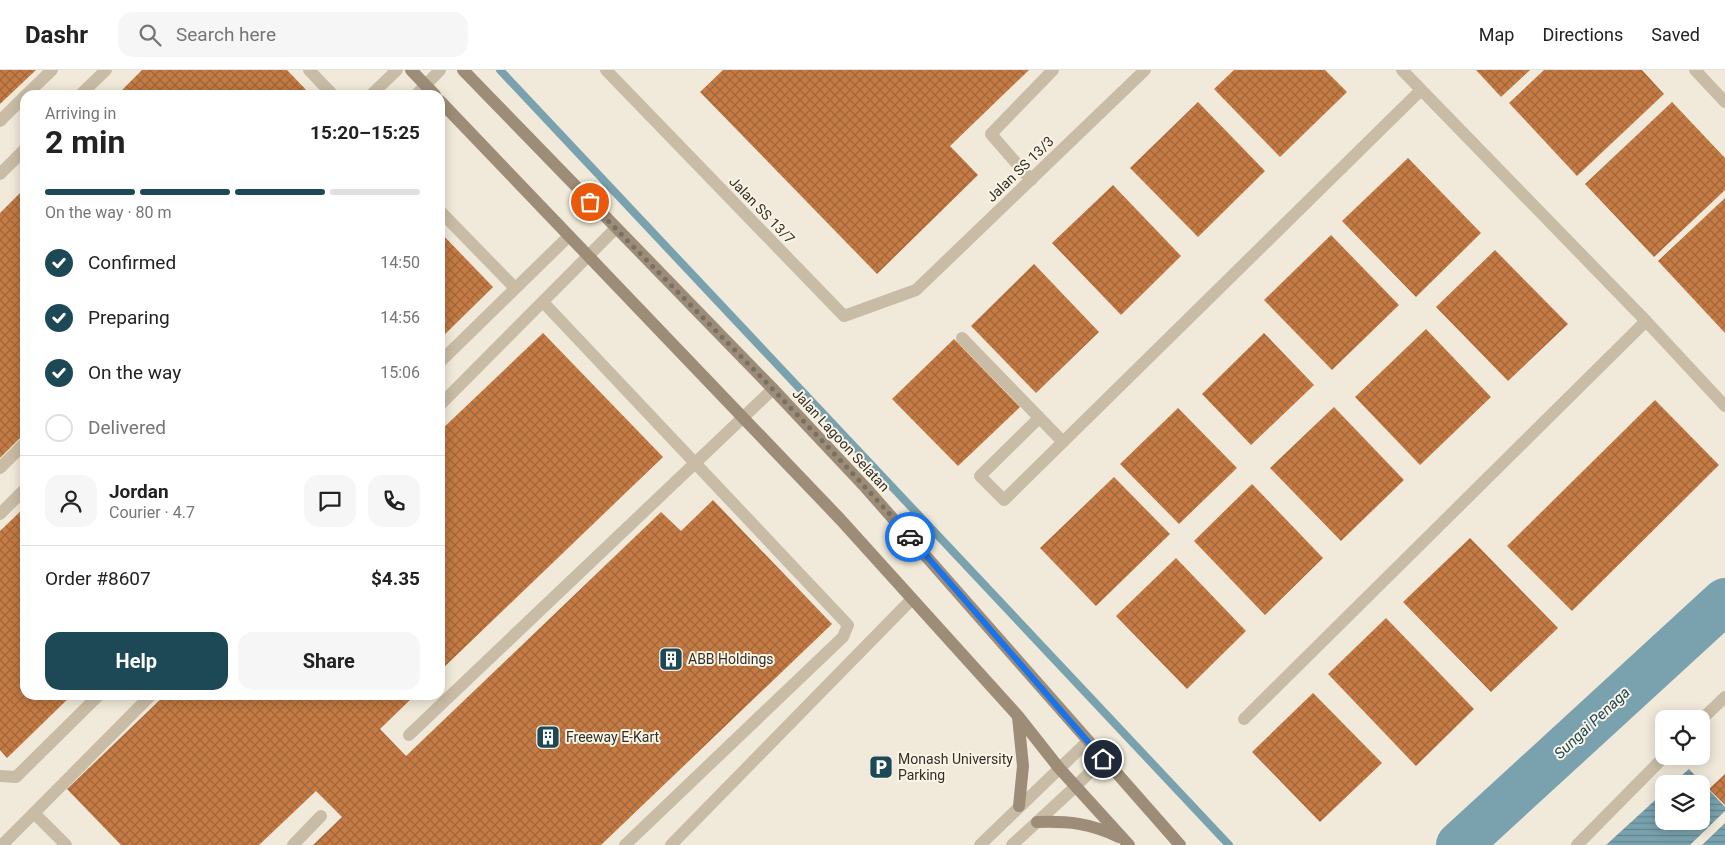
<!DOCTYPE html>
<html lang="en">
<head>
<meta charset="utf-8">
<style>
	:root { --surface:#fff; --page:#f6f6f6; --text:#222; --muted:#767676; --line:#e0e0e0; --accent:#1d4856 }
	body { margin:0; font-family:Roboto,sans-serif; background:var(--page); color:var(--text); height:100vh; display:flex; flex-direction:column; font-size:19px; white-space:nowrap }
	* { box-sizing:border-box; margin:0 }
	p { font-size:16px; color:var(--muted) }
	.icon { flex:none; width:28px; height:28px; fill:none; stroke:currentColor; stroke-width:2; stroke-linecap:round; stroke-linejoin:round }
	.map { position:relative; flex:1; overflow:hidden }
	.drawer { position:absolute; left:20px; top:20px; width:425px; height:610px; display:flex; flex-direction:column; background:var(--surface); border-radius:15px; box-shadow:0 2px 12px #0003 }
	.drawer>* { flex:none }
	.controls { position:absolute; left:1655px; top:640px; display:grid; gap:10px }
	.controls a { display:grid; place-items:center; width:55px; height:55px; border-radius:10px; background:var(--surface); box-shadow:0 2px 12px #0003; font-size:25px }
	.pin { position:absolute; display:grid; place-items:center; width:42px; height:42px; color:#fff; margin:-21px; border:2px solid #fff; border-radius:50%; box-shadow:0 1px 5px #0007 }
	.courier { position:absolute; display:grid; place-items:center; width:50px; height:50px; margin:-25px; border:4px solid #1a73e8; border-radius:50%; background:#fff; color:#222; box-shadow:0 1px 6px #0007 }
	.head em { font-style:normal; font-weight:700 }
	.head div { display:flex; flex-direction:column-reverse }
	.head { display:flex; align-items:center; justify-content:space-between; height:85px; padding:0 25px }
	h1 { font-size:32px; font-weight:700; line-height:38px }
	.bar { display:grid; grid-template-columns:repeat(4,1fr); gap:8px 5px; align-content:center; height:60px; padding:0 25px }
	.bar i { height:6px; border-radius:4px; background:var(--line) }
	.bar .selected { background:var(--accent) }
	.bar p { grid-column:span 4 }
	.line { display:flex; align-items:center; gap:12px; padding:0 25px; border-top:1px solid var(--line) }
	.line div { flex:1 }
	.round { display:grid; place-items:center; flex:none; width:52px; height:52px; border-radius:15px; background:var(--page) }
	ol { padding:0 25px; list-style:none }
	li { display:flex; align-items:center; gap:15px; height:55px }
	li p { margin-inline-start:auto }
	li .icon { padding:5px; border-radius:50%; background:var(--accent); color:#fff; stroke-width:4 }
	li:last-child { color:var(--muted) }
	li i { width:28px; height:28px; border:2px solid var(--line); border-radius:50% }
	.button { display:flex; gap:10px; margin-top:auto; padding:10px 25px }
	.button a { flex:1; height:58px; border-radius:15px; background:var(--accent); color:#fff; font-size:20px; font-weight:700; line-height:58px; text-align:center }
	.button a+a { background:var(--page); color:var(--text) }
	header { display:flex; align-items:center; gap:30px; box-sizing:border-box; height:70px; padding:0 25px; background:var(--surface); border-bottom:1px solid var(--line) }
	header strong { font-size:24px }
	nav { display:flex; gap:28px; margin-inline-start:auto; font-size:18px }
	.search { width:350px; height:45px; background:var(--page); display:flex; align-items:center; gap:12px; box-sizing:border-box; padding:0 18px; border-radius:15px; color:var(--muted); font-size:19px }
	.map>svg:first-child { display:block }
</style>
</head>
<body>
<header>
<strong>Dashr</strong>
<div class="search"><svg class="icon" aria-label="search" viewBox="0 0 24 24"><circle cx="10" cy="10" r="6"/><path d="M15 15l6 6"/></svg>Search here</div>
<nav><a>Map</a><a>Directions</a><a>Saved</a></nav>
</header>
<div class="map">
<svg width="1725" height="775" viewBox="0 0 1725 775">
	<defs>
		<pattern id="water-rules" width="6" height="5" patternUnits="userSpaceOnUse" patternTransform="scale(1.25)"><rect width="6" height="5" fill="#79a2ae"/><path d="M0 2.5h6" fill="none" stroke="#64848e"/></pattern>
		<pattern id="building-cross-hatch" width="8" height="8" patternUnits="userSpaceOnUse" patternTransform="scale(1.25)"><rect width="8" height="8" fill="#c57b44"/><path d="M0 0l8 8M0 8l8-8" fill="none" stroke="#a16539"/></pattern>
	</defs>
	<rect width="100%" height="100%" fill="#f1eada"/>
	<g fill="url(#water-rules)">
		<path d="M1689 699 1725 737V741L1690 775H1606L1664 722V751H1701V714H1672Z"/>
		<path d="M1725 753V775H1702Z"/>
	</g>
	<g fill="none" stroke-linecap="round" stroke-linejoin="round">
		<path stroke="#79a2ae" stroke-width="8" d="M500 0 1229 775"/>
		<path stroke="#79a2ae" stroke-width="46" d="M1459 775 1725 531"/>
	</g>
	<g fill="url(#building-cross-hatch)">
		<path d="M0 0H36L0 34Z"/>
		<path d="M142 0H287L311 25H117Z"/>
		<path d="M723 0H1029L950 76 978 105 877 204 700 22Z"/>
		<path d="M1234 0H1325L1347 22 1280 87 1214 19Z"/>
		<path d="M1476 0H1530L1501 27Z"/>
		<path d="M1544 0H1642L1664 24 1577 106 1509 33Z"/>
		<path d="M1198 32 1265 101 1198 167 1130 98Z"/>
		<path d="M1672 32 1725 88V120L1654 187 1585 114Z"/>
		<path d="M1408 88 1481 163 1416 227 1342 151Z"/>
		<path d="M1113 115 1181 186 1121 245 1052 173Z"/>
		<path d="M25 118V363L0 388V143Z"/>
		<path d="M1725 128V263L1658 191Z"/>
		<path d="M440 162 493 217 440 269Z"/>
		<path d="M1331 165 1399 235 1332 300 1264 230Z"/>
		<path d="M1495 180 1568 254 1508 311 1436 237Z"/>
		<path d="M1034 194 1099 262 1036 323 971 256Z"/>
		<path d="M1426 259 1491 327 1420 395 1355 327Z"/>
		<path d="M543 263 663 387 440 601V361Z"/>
		<path d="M1264 263 1314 315 1251 375 1202 324Z"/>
		<path d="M954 269 1020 337 958 396 892 329Z"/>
		<path d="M1655 330 1719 395 1572 541 1507 476Z"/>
		<path d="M1334 337 1404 410 1341 471 1270 398Z"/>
		<path d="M1178 338 1237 398 1179 454 1120 394Z"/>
		<path d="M1114 407 1170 464 1096 536 1040 478Z"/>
		<path d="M1252 414 1323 488 1265 545 1194 471Z"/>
		<path d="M713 430 832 554 601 775H313L342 747 316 721 259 775H121L67 719 165 625H415L380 659 406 686 661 442 681 461Z"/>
		<path d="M25 437V625H72L7 688 0 680V461Z"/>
		<path d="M1470 468 1558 558 1491 622 1403 532Z"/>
		<path d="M1176 488 1246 561 1187 619 1116 546Z"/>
		<path d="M1386 548 1474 639 1416 696 1328 604Z"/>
		<path d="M1313 623 1382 693 1320 752 1252 682Z"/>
		<path d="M1725 704V735L1709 719Z"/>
	</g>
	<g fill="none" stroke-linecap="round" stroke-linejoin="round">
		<g stroke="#c9bca6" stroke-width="12">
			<path d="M309 0 333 25"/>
			<path d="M1695 0 1725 32"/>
			<path d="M26 25 52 0"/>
			<path d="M80 25 106 0"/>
			<path d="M371 25 397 0"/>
			<path d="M416 25 440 0"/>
			<path d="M0 51 25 26"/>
			<path d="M0 104 25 79"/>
			<path d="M1031 110 991 64 1053 0"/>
			<path d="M440 141 515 218"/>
			<path d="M543 232 848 555 843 567 625 775"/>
			<path d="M962 268 1063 372"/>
			<path d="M440 292 569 166"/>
			<path d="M440 335 616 158"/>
			<path d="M1039 348 980 406 1004 430 1421 20"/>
			<path d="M0 398 25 373"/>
			<path d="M0 444 25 419"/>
			<path d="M1244 649 1646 251"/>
			<path d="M1701 650 1725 627"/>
			<path d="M409 665 773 319"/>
			<path d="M0 706 16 707 99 625"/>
			<path d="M2 775 34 743"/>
			<path d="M66 775 34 743 151 625"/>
			<path d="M293 775 321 746"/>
			<path d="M671 775 912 529"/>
			<path d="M980 775 1088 671"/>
			<path d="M1012 775 1075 717 1103 689"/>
			<path d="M1577 775 1665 686"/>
		</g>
		<g stroke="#c9bca6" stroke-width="12">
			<path d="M606 0 844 246 916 220 1145 0"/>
			<path d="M1402 0 1646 251 1725 336"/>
		</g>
		<g stroke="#9d8c77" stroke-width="12">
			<path d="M411 0 435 25"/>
			<path d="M463 0 773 319 866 418 1180 775"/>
			<path d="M440 31 840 449 1018 646 1059 698 1129 775"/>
			<path d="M1018 647 1023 696 1019 736"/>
			<path d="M1037 752C1068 751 1090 753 1119 767"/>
		</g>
	</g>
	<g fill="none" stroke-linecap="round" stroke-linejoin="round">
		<path stroke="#777066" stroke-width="5" stroke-dasharray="0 9" d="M590 132C697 243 808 351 910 467"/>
		<path stroke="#1a73e8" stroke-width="6" d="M910 467 1103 689"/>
	</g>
	<defs>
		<g id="building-square" transform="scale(1.25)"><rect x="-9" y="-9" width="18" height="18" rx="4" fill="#1d4856" stroke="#f9f4e6"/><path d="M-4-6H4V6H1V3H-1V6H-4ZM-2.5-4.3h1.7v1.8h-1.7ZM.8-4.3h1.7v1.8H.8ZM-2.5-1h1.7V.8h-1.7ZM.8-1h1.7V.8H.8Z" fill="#fff"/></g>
		<g id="parking-square" transform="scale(1.25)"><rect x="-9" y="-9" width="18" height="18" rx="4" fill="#1d4856" stroke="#f9f4e6"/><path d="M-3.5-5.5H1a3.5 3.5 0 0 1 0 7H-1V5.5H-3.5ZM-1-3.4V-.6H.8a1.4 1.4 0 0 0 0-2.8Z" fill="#fff"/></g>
	</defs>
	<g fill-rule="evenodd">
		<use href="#building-square" x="671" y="589"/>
		<use href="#building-square" x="548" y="667"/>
		<use href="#parking-square" x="881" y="697"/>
	</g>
	<g text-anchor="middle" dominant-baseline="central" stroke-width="4" stroke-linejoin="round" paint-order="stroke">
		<g font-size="14" fill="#352e27" stroke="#f9f4e6">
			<text transform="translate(1020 99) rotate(-44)">Jalan SS 13/3</text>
			<text transform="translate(762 140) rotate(46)">Jalan SS 13/7</text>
			<text transform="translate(841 370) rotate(47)">Jalan Lagoon Selatan</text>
		</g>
		<g font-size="14" fill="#352e27" stroke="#f9f4e6" text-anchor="start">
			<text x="688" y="589">ABB Holdings</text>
			<text x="566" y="667">Freeway E-Kart</text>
			<text x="898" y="689">Monash University<tspan x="898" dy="16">Parking</tspan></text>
		</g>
		<g font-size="15" font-style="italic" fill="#1d4856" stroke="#f9f4e6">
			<text transform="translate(1592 653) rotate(-43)">Sungai Penaga</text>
		</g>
	</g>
</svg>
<div class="controls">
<a><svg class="icon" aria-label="locate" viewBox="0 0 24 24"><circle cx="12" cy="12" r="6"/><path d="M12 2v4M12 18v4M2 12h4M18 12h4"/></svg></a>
<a><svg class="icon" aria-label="layers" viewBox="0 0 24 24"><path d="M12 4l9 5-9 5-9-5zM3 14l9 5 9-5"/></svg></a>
</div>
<div class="pin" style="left:590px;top:132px;background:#ea580c"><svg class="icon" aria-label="bag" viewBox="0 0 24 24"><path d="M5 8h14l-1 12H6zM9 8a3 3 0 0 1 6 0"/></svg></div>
<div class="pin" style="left:1103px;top:689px;background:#1f2937"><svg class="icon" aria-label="home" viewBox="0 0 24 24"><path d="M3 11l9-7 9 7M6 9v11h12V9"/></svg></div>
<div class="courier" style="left:910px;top:467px"><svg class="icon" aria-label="car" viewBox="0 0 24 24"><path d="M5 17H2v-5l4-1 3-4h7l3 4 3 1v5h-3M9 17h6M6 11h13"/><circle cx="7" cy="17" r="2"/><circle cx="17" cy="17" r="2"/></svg></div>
<section class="drawer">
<div class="head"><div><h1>2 min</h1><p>Arriving in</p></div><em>15:20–15:25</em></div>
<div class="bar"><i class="selected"></i><i class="selected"></i><i class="selected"></i><i></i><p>On the way · 80 m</p></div>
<ol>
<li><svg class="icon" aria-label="check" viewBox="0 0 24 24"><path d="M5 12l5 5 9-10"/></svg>Confirmed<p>14:50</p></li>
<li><svg class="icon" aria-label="check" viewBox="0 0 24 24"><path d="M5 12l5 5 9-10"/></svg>Preparing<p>14:56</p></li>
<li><svg class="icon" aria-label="check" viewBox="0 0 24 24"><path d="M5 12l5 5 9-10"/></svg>On the way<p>15:06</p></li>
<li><i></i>Delivered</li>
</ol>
<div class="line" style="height:90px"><a class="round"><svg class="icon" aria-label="person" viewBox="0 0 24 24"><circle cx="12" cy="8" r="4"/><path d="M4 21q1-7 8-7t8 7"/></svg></a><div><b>Jordan</b><p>Courier · 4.7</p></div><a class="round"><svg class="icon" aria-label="chat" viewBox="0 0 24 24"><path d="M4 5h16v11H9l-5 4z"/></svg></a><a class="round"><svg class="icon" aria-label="phone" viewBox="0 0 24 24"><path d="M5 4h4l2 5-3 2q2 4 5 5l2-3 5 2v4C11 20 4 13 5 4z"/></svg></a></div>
<div class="line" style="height:65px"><div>Order #8607</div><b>$4.35</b></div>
<div class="button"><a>Help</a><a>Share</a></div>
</section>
</div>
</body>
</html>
